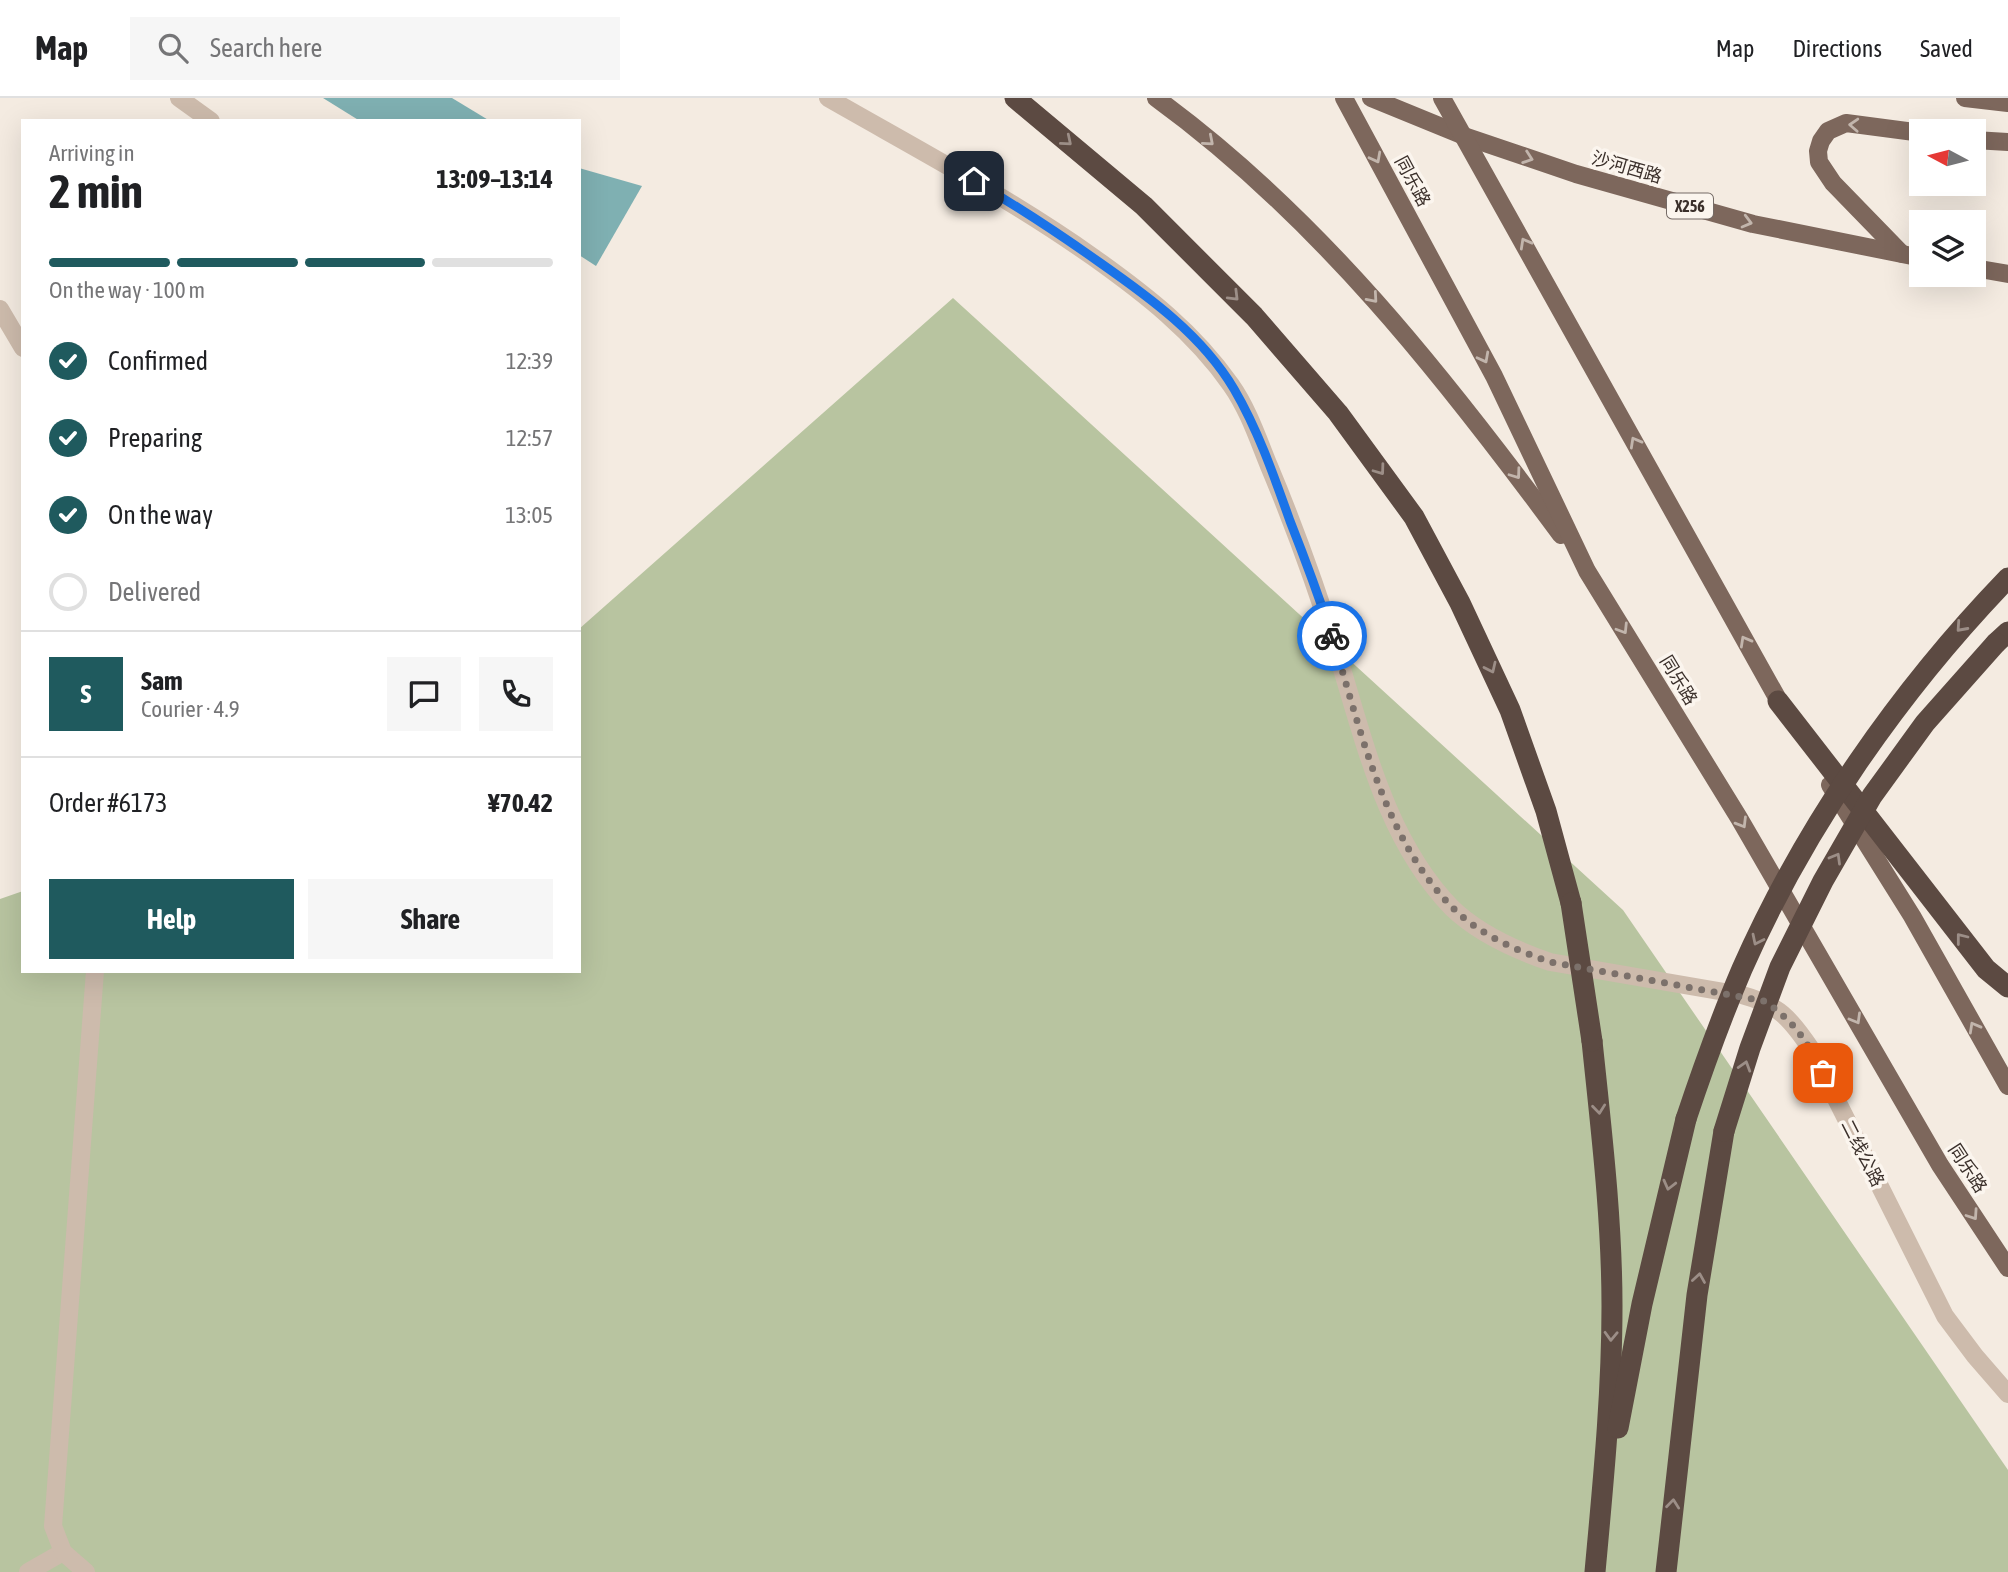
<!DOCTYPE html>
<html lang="en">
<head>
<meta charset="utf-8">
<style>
	:root { --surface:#fff; --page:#f6f6f6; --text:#202124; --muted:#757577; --line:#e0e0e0; --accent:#1f5a5e }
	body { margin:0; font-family:"Asap Condensed","Noto Sans SC",sans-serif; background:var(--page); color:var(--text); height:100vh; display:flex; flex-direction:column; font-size:26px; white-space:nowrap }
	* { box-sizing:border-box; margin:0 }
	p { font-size:23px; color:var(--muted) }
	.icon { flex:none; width:38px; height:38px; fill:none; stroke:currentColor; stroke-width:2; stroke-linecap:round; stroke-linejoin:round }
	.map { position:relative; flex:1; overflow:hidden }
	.side { position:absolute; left:21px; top:21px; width:560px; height:854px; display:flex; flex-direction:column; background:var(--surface); border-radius:0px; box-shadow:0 7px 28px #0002 }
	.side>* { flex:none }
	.needle { width:46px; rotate:277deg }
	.buttons { position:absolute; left:1909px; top:21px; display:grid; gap:14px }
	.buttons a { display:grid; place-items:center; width:77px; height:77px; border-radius:0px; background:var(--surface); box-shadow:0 7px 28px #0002; font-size:35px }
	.pin { position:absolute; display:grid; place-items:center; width:60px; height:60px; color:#fff; margin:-30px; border-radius:14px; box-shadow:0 4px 10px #0006 }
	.courier { position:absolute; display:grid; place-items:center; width:70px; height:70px; margin:-35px; border:5px solid #1a73e8; border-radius:50%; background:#fff; color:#222; box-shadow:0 2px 9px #0007 }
	.overview em { font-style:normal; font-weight:700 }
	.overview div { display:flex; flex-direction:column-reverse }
	.overview { display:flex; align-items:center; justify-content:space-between; height:119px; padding:0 28px }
	h1 { font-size:46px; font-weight:700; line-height:52px }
	.bar { display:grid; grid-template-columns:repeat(4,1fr); gap:10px 7px; align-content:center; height:84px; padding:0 28px }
	.bar i { height:9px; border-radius:5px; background:var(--line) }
	.bar .selected { background:var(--accent) }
	.bar p { grid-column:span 4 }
	.line { display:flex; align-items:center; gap:18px; padding:0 28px; border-top:2px solid var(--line) }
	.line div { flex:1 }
	.round { display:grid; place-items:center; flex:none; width:74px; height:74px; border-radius:0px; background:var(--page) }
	ol { padding:0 28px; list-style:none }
	li { display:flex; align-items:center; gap:21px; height:77px }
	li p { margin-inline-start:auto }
	li .icon { padding:7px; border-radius:50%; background:var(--accent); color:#fff; stroke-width:4 }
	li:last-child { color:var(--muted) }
	li i { width:38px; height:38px; border:4px solid var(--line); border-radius:50% }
	.action { display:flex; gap:14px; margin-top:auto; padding:14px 28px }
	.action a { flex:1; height:80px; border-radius:0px; background:var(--accent); color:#fff; font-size:28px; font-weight:700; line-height:80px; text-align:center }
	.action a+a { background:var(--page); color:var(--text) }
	header { display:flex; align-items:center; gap:42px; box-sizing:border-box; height:98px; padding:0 35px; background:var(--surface); border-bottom:2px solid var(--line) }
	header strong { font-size:33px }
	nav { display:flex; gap:38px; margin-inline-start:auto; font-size:24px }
	.search { width:490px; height:63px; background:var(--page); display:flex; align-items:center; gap:18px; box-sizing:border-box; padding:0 24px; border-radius:0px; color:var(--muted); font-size:26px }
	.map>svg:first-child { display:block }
</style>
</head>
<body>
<header>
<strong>Map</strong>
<div class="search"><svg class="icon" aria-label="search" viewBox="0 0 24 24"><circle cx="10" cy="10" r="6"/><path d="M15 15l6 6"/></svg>Search here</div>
<nav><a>Map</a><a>Directions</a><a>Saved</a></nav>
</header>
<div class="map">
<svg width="2008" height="1474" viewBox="0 0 2008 1474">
	<rect width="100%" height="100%" fill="#f4ebe1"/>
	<path fill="#b8c4a0" d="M953 200 1623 812 2008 1372V1474H0V801L23 793V873H579V531Z"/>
	<g fill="#7fb0b2">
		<path d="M323 0H452L490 23H360Z"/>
		<path d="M579 70 642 88 596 168 579 157Z"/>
	</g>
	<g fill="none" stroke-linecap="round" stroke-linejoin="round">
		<g stroke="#cdbbac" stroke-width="18">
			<path d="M179 0 211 23"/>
			<path d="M828 0C917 51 1008 99 1093 159 1145 196 1194 234 1231 287 1248 311 1258 341 1269 368 1295 430 1318 494 1338 558 1365 645 1386 742 1452 810 1479 836 1515 852 1550 864L1742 897C1779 907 1790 920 1811 951L1945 1218 1975 1258 2008 1296"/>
			<path d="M0 211 23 250"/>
			<path d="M28 1474 63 1454"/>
			<path d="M86 1474 63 1454 53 1428 95 873"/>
		</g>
		<g stroke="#7d675c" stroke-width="18">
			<path d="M1156 0C1318 118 1443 277 1561 437"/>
			<path d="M1344 0 1494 278 1587 473 1739 720 1940 1067 2008 1170"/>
			<path d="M1371 0 1464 38 1576 76 1753 126 1922 160"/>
			<path d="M1442 0 1784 612"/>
			<path d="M1965 0 2008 5"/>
			<path d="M1974 42 2008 44"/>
			<path d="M1902 156 1833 85 1819 64 1818 53 1821 43 1828 33 1846 25 1922 35"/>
			<path d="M1974 170 2008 176"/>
			<path d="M1830 687 1912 818 2008 988"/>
		</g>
		<g stroke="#5c4a42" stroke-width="21">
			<path d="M1015 0 1144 108 1254 218 1338 315 1414 419 1460 505 1510 612 1546 713 1571 805"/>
			<path d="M1996 545 2008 534"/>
			<path d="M1778 603 1986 871 2008 889"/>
			<path d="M1592 943C1601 1030 1612 1120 1612 1208 1612 1297 1603 1386 1595 1474"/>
			<path d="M1618 1330 1642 1206 1686 1021"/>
			<path d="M1666 1474 1697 1197 1724 1033"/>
		</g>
		<g stroke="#5c4a42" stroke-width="21">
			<path d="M1571 805 1592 943"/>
			<path d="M1686 1021C1703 970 1721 920 1742 871 1805 728 1900 592 2008 480"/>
			<path d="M1724 1033 1750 950 1780 869 1823 783 1872 698 1925 625 1996 545"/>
		</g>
	</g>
	<defs><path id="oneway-chevron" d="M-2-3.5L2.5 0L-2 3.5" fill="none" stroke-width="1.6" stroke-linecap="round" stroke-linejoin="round" transform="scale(1.75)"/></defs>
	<g stroke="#c2b5ac">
		<use href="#oneway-chevron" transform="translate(1854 27) rotate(-177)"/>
		<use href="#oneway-chevron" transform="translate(1209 43) rotate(41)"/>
		<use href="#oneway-chevron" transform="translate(1376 60) rotate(62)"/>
		<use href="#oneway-chevron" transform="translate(1528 60) rotate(19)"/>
		<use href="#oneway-chevron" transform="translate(1747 124) rotate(15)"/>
		<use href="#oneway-chevron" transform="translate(1525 145) rotate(-119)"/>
		<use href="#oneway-chevron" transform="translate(1373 200) rotate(49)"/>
		<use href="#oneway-chevron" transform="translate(1484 260) rotate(62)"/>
		<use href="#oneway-chevron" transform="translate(1635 344) rotate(-119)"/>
		<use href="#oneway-chevron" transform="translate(1516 376) rotate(54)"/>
		<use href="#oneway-chevron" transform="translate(1623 531) rotate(58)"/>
		<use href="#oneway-chevron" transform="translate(1745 543) rotate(-119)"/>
		<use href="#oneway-chevron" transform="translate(1742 725) rotate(59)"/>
		<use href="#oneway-chevron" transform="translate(1856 921) rotate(60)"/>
		<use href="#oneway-chevron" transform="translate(1974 929) rotate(-119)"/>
		<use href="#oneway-chevron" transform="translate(1973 1117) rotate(56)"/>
	</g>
	<g stroke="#9c8e87">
		<use href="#oneway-chevron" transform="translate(1067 43) rotate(40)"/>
		<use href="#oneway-chevron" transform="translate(1234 198) rotate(45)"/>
		<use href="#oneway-chevron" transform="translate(1380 372) rotate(54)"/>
		<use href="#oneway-chevron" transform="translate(1961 529) rotate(132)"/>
		<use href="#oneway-chevron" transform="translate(1491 570) rotate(65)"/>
		<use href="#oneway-chevron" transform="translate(1836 760) rotate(-60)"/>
		<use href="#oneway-chevron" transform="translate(1961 840) rotate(-128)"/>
		<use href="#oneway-chevron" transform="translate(1757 842) rotate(116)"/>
		<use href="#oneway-chevron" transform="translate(1745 968) rotate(-73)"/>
		<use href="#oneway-chevron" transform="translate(1599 1011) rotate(84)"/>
		<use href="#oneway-chevron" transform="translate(1669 1087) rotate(104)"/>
		<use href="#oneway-chevron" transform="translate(1699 1180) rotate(-81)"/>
		<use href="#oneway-chevron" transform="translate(1611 1238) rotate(92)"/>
		<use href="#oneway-chevron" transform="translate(1673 1406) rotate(-84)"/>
	</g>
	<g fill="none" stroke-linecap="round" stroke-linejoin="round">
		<path stroke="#7c716b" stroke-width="7" stroke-dasharray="0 12.6" d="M1332 538C1360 629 1383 740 1453 810 1479 836 1515 852 1550 864L1764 903C1794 923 1807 943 1823 975"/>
		<path stroke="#1a73e8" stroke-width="9" d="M974 83C1017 108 1058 135 1099 164 1149 199 1202 237 1234 291 1258 332 1274 378 1290 423 1305 461 1319 499 1332 538"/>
	</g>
	<g text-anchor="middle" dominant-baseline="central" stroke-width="7" stroke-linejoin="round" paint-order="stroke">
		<rect fill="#fbf5ee" stroke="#756b66" stroke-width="2" x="1667" y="95.5" width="46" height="25" rx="5"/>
		<g font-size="16" font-weight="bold" fill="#3b302b">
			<text x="1690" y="108">X256</text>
		</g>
		<g font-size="18" fill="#3b302b" stroke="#fbf5ee">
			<text transform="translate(1627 69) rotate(16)">沙河西路</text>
			<text transform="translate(1413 83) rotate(62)">同乐路</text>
			<text transform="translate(1679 582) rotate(59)">同乐路</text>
			<text transform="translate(1863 1055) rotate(63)">二线公路</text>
			<text transform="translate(1968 1070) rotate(57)">同乐路</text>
		</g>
	</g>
</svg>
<div class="buttons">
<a><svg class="needle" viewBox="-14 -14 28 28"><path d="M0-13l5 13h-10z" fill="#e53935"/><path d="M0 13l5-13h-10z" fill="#757577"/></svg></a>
<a><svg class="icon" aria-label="layers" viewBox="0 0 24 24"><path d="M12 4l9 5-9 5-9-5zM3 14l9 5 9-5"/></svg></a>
</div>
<div class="pin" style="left:1823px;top:975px;background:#ea580c"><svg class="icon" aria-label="bag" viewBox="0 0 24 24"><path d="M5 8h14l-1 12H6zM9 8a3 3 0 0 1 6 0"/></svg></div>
<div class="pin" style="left:974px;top:83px;background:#1f2937"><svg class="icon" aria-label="home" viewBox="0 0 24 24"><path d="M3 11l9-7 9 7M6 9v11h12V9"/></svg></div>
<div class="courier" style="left:1332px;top:538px"><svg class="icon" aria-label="bike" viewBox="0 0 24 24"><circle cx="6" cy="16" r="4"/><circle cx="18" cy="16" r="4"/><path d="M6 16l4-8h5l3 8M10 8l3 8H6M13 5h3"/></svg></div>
<section class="side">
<div class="overview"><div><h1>2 min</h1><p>Arriving in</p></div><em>13:09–13:14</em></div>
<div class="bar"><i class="selected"></i><i class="selected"></i><i class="selected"></i><i></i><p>On the way · 100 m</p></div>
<ol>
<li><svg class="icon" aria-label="check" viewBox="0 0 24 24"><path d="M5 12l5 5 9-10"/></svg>Confirmed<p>12:39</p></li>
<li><svg class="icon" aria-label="check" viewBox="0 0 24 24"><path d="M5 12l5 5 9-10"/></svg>Preparing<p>12:57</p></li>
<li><svg class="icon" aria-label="check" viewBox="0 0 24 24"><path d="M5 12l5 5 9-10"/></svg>On the way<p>13:05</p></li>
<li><i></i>Delivered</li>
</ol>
<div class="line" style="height:126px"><b class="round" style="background:var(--accent);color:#fff">S</b><div><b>Sam</b><p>Courier · 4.9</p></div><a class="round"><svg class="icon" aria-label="chat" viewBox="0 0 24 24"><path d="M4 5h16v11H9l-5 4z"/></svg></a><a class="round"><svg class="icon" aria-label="phone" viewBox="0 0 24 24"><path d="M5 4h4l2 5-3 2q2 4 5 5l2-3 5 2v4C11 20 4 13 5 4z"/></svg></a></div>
<div class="line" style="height:91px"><div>Order #6173</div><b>¥70.42</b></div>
<div class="action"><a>Help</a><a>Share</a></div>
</section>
</div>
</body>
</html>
